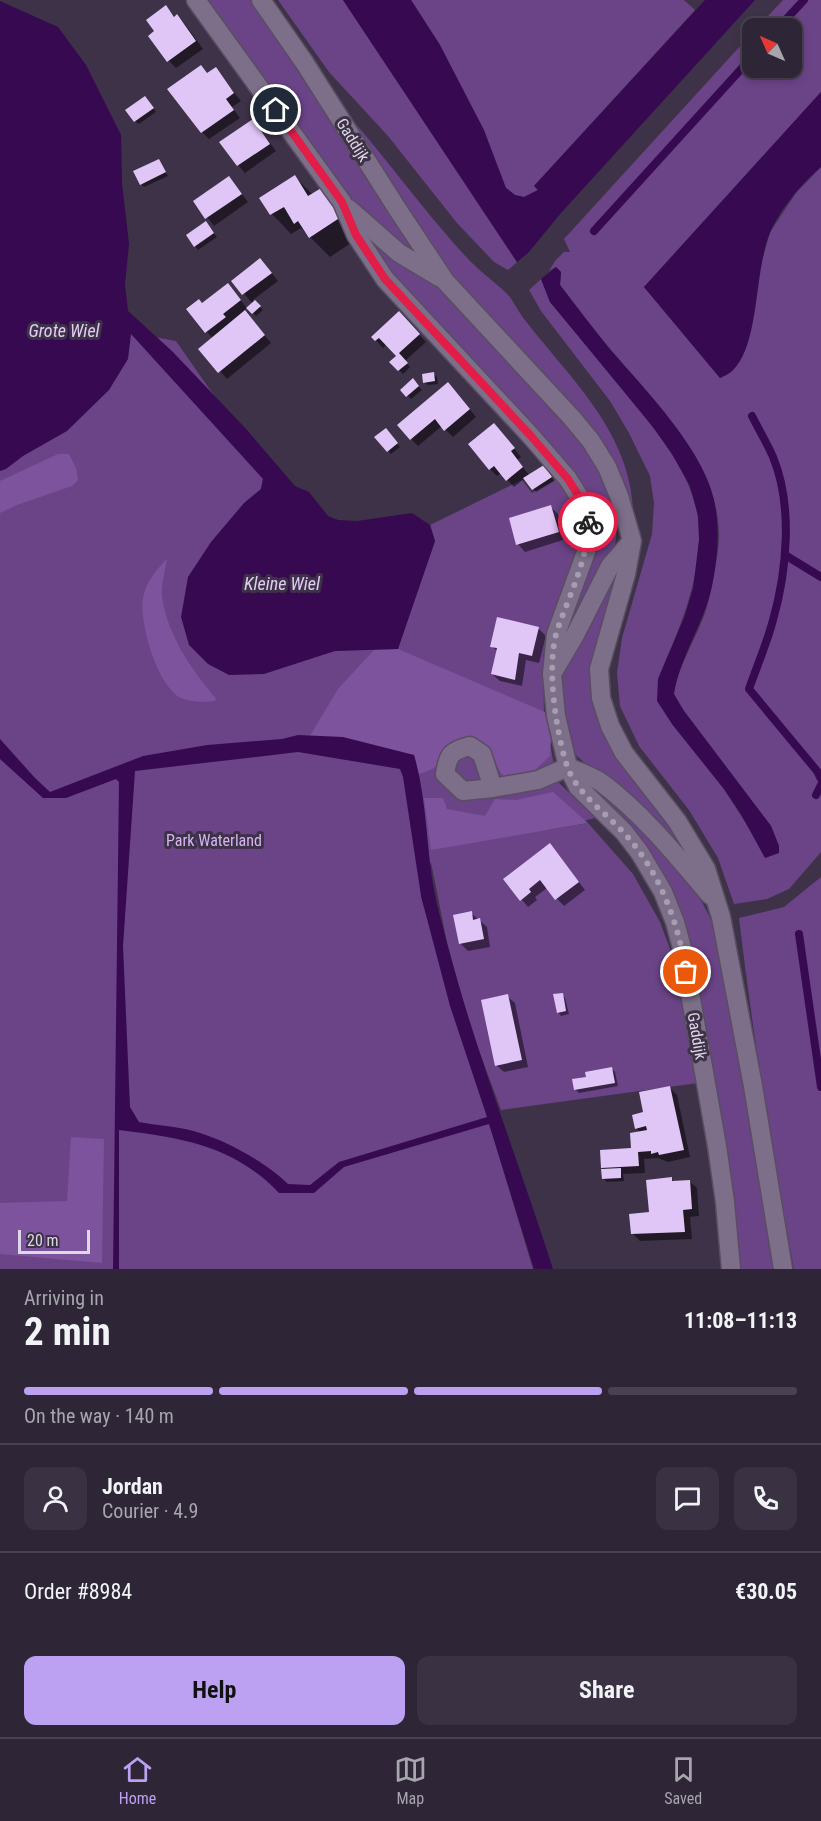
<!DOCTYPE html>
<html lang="en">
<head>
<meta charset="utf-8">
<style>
	:root { --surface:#2e2636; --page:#3a3242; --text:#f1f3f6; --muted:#a7a5ad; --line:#494351; --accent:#bca0f2 }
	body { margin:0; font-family:"Roboto Condensed",sans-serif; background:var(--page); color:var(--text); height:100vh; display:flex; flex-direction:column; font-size:22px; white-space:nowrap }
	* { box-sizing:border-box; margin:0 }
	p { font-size:20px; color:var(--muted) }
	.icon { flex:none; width:33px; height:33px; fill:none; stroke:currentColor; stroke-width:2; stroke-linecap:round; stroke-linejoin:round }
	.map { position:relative; height:1269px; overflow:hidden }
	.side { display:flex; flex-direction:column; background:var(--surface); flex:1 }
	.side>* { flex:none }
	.needle { width:39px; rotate:315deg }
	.tools { position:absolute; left:742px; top:18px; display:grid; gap:12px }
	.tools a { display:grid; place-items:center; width:60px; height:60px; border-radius:12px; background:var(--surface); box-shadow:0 3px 9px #0003,0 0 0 2px var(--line); font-size:30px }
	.scale { position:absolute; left:18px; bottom:15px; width:72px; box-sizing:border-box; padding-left:6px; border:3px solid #ded7e5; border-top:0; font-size:16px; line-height:21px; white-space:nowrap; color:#ded7e5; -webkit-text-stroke:4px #3e3248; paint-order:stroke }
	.pin { position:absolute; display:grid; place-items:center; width:51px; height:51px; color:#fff; margin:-26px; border:3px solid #fff; border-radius:50%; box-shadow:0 2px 6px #0007 }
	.courier { position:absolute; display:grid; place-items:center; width:60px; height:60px; margin:-30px; border:4px solid #e11d48; border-radius:50%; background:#fff; color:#222; box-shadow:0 2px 8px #0007 }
	.overview em { font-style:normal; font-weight:700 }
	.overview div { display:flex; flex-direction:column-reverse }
	.overview { display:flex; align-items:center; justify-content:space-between; height:102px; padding:0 24px }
	h1 { font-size:39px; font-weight:700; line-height:45px }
	.bar { display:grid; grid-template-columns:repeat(4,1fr); gap:9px 6px; align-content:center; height:72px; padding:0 24px }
	.bar i { height:8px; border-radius:4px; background:var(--line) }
	.bar .current { background:var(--accent) }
	.bar p { grid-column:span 4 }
	.line { display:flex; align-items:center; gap:15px; padding:0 24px; border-top:2px solid var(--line) }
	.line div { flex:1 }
	.round { display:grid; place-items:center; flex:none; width:63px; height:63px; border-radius:12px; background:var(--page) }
	.button { display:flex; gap:12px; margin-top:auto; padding:12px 24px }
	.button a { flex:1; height:69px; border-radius:12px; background:var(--accent); color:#111; font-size:24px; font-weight:700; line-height:69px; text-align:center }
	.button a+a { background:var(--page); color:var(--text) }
	.dock { display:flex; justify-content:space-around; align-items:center; height:84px; border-top:2px solid var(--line); background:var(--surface); font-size:16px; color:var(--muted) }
	.dock a { display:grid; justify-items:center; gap:3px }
	.dock .current { color:var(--accent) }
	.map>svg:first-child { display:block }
</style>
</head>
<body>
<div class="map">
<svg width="821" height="1269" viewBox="0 0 821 1269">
	<rect width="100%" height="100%" fill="#3e3248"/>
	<g fill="#6b4488">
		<path d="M203 0H253L423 262 354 205Z"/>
		<path d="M278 0H343L517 262 508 270 494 262 457 223 388 136 329 72Z"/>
		<path d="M411 0H684L695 10 534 186 538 190 524 197 515 195 506 188 440 45Z"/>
		<path d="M783 0H821V92L644 287 720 378 732 371 770 232 796 193 821 167V852L789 889 767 899 734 904 718 858 689 810 639 746 620 706 617 673 622 638 652 534 654 503 650 476 629 433 610 401 541 311 529 290 541 279 550 302C575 331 599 360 623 390 658 434 702 481 699 541 697 591 677 634 658 679L672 724 724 789 754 836 779 846 771 826 684 711 673 694C679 665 695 640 705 613 711 594 715 570 718 550 727 472 663 411 617 357 597 334 579 309 560 285L561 272 556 267 549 271 555 261 564 252H570L564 239 753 32V68H792V28H757Z"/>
		<path d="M334 100C374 142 407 189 445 233 457 247 469 261 483 273 492 281 502 288 510 297 516 306 521 316 528 324 576 385 637 440 633 525L622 489 427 245Z"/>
		<path d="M363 229C390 249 419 266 444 288 466 306 484 330 503 351 549 401 632 474 614 549L560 649 593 518 397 282Z"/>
		<path d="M127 332 176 341 268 473 263 478 261 489 328 653 335 651 398 648 435 541 430 525 522 480 532 493 559 478 573 498 583 526V556L552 618 543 656 544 712 557 781 595 818 542 831 588 823 633 874 660 922 677 968 698 1083 501 1110 471 1029 447 943 431 862 421 897 533 1269H0V465Z"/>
		<path d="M619 564 615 588 601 625 592 663 591 697 602 728 672 825 701 876 665 837 576 755 563 729 561 677 574 646Z"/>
		<path d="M581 776C632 818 699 875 719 940L753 1134 773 1269H739L680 920Z"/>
		<path d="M821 877V1269H794C772 1153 753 1036 739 918L784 907Z"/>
	</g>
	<g fill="#7d539d">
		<path d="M58 454H69L76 468 78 480 72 486 17 505 0 513V481Z"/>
		<path d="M167 559C165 571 161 585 162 597 168 637 192 670 217 700 208 703 189 702 181 698 157 686 139 622 143 598 146 582 156 570 167 559Z"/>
		<path d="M398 649 545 712 551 739 550 756 534 771 509 780C496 773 498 761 490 751 485 744 476 740 468 737 450 741 446 753 437 765 433 770 425 772 419 774L414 755 310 736 338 689 374 650Z"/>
		<path d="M553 792 588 823 431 850 424 798H443L447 809 485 816 495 799 516 800Z"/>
		<path d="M71 1137 104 1139 102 1263 0 1254V1203L67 1201Z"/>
	</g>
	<g fill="#370951" fill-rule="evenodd">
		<path d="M343 0H411L440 45 484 130 506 188 515 195 524 197 538 190 534 186 705 0H755L561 213 528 253 517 262Z"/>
		<path d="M0 1 58 27 86 65 121 135 122 183 129 244 125 285 128 311 172 351 247 430 295 486 309 492 328 516 338 520 357 521 412 513 430 525 435 541 398 649 335 651 264 674 229 675 208 664 189 645 181 617 188 577 211 542 244 503 261 489 263 479 131 334 128 359 109 390 67 431 23 456 6 469 0 471Z"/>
		<path d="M821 92V167C801 184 780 209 770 233 754 269 760 346 732 371 729 374 724 376 720 378L644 287Z"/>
		<path d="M556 267 561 272 560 285C576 306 592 327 608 347 642 386 704 450 714 500 720 529 718 557 712 586 704 624 680 656 674 694L684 711 771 826 779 846V853L765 858 742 816 724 789 672 724 657 701 658 679 684 618 693 589 699 540 698 515 690 486 672 454 653 427 550 302 541 279Z"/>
		<path d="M298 735 343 737 414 755C427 799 426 846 434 890 437 907 442 923 446 939 475 1051 518 1159 553 1269H534L489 1124 344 1167 314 1193H279C233 1145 182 1138 119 1130V1269H113L119 782 116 779 66 798H43L0 759V739L35 778 50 792 143 756 207 745 282 739ZM298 752 400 769 403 777 421 896 450 1006 487 1117 339 1162 310 1185 288 1184C263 1160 219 1136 185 1129 170 1126 154 1125 139 1122L130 1107 123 946 135 771Z"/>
	</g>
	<g fill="#0007">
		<path d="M166 7 176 18 177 16 185 24 203 49 176 68 169 61 156 32Z"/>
		<path d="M215 69 241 101 232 107 240 118 209 139 202 132 208 74Z"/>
		<path d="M148 101 156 112 139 124 135 121Z"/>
		<path d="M253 121 276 151 245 173 238 165Z"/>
		<path d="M158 160 168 176 144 187 141 184Z"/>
		<path d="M229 177 248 202 214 226 195 201Z"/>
		<path d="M295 177 313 195 322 189 360 237 330 257 301 228 291 234 272 214 261 198Z"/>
		<path d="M209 227 217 237 198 250 188 236Z"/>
		<path d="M267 267 278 281 253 300 263 310 256 316 248 308 253 304 233 281Z"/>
		<path d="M228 285 247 308 244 311 271 343 227 379 200 349 213 339 188 309 203 304Z"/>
		<path d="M399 313 426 342 405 361 410 367 403 374 391 362 398 356 387 344 383 348 373 337Z"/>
		<path d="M433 374 437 377 438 384 428 385 424 382Z"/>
		<path d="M416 384 422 390 411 399 402 390Z"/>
		<path d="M455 391 476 417 453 437 442 426 418 446 411 439Z"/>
		<path d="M501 432 521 457 517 460 530 476 547 470 554 481 536 492 525 478 514 487 501 473 497 476 490 469Z"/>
		<path d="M389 433 400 447 391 454 376 437Z"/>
		<path d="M551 507 558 514 566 539 525 552 518 544Z"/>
		<path d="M539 629 546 636 539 663 526 660 522 686 500 681 492 674 498 652 492 646Z"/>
		<path d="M557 853 585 890 564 906 547 888 535 897 537 900 528 907 505 880Z"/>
		<path d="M471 913 487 927 490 947 468 951 460 943Z"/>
		<path d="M562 994 565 998 569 1014 561 1016 558 1012Z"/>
		<path d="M507 996 515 1003 528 1067 504 1072 496 1065Z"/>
		<path d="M612 1069 615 1072 618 1086 579 1093 575 1089 588 1078Z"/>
		<path d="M670 1088 677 1095 690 1157 668 1162 658 1158 644 1159 645 1173 623 1174 624 1181 607 1182 603 1178 605 1171 602 1168 633 1150 641 1133 636 1128 645 1113Z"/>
		<path d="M671 1179 675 1182 689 1181 697 1188 699 1216 690 1217 692 1239 640 1241 633 1234 651 1213Z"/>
	</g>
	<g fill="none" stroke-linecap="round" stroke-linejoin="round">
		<g stroke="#370951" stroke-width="8">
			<path d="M778 28 804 0"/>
			<path d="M594 231 753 56"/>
			<path d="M752 416C759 430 767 443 773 457 793 505 787 571 773 620 767 643 757 666 749 689L817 771 821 779"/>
			<path d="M785 555 821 577"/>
			<path d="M816 795 821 785"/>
			<path d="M799 934 821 1087"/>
		</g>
	</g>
	<g fill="#e0c6f7">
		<path d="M166 5 174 17 177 14 196 41 167 62 148 36 154 31 146 20Z"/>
		<path d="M201 65 207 73 216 67 234 93 226 99 234 110 201 133 167 89Z"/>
		<path d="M145 96 154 108 134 122 125 110Z"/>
		<path d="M253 119 270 144 237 166 219 142Z"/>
		<path d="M159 159 166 172 140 185 133 171Z"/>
		<path d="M295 175 308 196 323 187 341 217 309 238 298 221 294 224 284 207 270 215 259 198Z"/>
		<path d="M229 176 242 194 205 219 193 201Z"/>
		<path d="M206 221 214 233 194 247 186 235Z"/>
		<path d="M260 258 272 273 242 295 231 281Z"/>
		<path d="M228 283 241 300 223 314 226 317 205 333 186 309 199 299 202 303Z"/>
		<path d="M255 300 261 306 252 314 246 308Z"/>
		<path d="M245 310 265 335 218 373 198 349Z"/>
		<path d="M399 311 420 334 399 353 408 363 398 371 389 362 396 356 379 338 375 341 371 337Z"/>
		<path d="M434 372 435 381 423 383 422 374Z"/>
		<path d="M413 378 419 386 406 397 400 390Z"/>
		<path d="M448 382 470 409 444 431 435 419 410 440 397 425Z"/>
		<path d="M494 423 515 448 511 451 523 467 506 481 494 466 489 470 468 444Z"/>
		<path d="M386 428 398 443 387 452 374 437Z"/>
		<path d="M544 465 552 477 532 490 523 478Z"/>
		<path d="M551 505 559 532 516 545 509 518Z"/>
		<path d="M497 617 539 627 532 656 519 653 515 680 491 674 497 648 490 647Z"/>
		<path d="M550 843 579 882 555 900 540 880 529 889 531 892 520 901 503 879Z"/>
		<path d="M472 911 473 920 480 918 484 939 459 944 453 915Z"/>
		<path d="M563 993 566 1011 557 1013 553 994Z"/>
		<path d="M508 994 522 1060 495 1066 481 1000Z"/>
		<path d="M612 1067 615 1083 574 1090 572 1079 586 1077 585 1072Z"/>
		<path d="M670 1086 684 1150 659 1155 658 1152 651 1154V1151L638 1152 639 1166 601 1168 600 1150 631 1148 630 1133 647 1130 646 1126 635 1129 632 1115 643 1112 639 1092Z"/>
		<path d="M621 1168V1178L602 1179 601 1169Z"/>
		<path d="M672 1177V1181L690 1180 692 1209 683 1210 685 1232 631 1234 629 1214 649 1212 646 1180Z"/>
	</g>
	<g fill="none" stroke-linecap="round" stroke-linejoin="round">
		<g stroke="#594e61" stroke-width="21">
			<g id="street">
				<path d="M196 0 342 202 356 235 385 279 530 435 568 479 583 503 588 523 586 552 556 634 552 674"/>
				<path d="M261 0 304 62 398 210 445 281 572 418 591 441 607 467 619 496 632 541 626 574 599 669 601 698 610 726 624 753 677 821 706 869 721 917 753 1086 783 1269"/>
				<path d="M349 209 399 253 439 277"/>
				<path d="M631 542 610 566 575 635 552 674 556 716 568 767 578 787 624 832 640 853 663 892 675 922 682 948 717 1146 725 1202 731 1269"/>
				<path d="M568 767C579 772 592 776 602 783 643 814 677 856 710 895"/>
				<path d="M493 788 482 754 470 746C451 751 448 754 445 774L463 791 493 788 538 780 568 767"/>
			</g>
		</g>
		<use href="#street" stroke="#7d6f89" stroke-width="18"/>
	</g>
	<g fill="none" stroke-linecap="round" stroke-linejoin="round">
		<path stroke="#a69dae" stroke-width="6" stroke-dasharray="0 10.8" d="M588 522C588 561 569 595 557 631 546 666 556 732 567 766 577 794 604 811 623 832 659 870 678 921 686 972"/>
		<path stroke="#e11d48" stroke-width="8" d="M276 110 342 202 356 235 385 279 530 435 568 479 583 503 588 522"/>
	</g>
	<g text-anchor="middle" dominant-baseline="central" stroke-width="6" stroke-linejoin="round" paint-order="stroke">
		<g font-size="16" fill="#ded7e5" stroke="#3e3248">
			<text transform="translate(353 140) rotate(58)">Gaddijk</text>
			<text transform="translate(697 1036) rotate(80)">Gaddijk</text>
		</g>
		<g font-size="16" fill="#d6b5f2" stroke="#3e3248">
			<text x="214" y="840">Park Waterland</text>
		</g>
		<g font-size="18" font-style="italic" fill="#e2ccf5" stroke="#3e3248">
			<text x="64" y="330">Grote Wiel</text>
			<text x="282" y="583">Kleine Wiel</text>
		</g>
	</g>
</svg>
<div class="tools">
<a><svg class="needle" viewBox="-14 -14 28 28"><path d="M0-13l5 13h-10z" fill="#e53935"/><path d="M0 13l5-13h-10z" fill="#a7a5ad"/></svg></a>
</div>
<div class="scale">20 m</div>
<div class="pin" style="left:686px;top:972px;background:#ea580c"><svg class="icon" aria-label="bag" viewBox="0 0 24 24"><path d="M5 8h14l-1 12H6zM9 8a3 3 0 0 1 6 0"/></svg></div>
<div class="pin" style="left:276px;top:110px;background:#1f2937"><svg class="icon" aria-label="home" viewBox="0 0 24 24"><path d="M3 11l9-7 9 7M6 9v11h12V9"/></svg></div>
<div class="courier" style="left:588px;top:522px"><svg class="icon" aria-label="bike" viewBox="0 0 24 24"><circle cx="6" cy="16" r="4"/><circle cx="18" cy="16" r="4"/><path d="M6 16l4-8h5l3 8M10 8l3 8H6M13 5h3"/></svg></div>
</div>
<section class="side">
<div class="overview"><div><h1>2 min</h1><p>Arriving in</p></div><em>11:08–11:13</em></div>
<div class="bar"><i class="current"></i><i class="current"></i><i class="current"></i><i></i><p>On the way · 140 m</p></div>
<div class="line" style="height:108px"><a class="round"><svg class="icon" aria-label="person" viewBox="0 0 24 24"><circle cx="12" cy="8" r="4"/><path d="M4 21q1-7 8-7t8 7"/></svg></a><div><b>Jordan</b><p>Courier · 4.9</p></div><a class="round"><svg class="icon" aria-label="chat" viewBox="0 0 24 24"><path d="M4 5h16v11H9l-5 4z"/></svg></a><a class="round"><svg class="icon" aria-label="phone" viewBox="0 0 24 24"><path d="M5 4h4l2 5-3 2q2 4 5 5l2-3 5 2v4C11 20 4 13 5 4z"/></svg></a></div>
<div class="line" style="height:78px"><div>Order #8984</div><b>€30.05</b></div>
<div class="button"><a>Help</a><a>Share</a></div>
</section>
<nav class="dock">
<a class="current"><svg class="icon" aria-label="home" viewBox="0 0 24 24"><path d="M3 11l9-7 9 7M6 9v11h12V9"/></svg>Home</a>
<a><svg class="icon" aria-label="map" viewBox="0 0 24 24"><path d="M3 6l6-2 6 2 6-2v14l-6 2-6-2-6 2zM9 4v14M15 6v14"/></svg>Map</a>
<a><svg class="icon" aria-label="saved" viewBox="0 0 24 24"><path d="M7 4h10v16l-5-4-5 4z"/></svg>Saved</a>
</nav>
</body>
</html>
